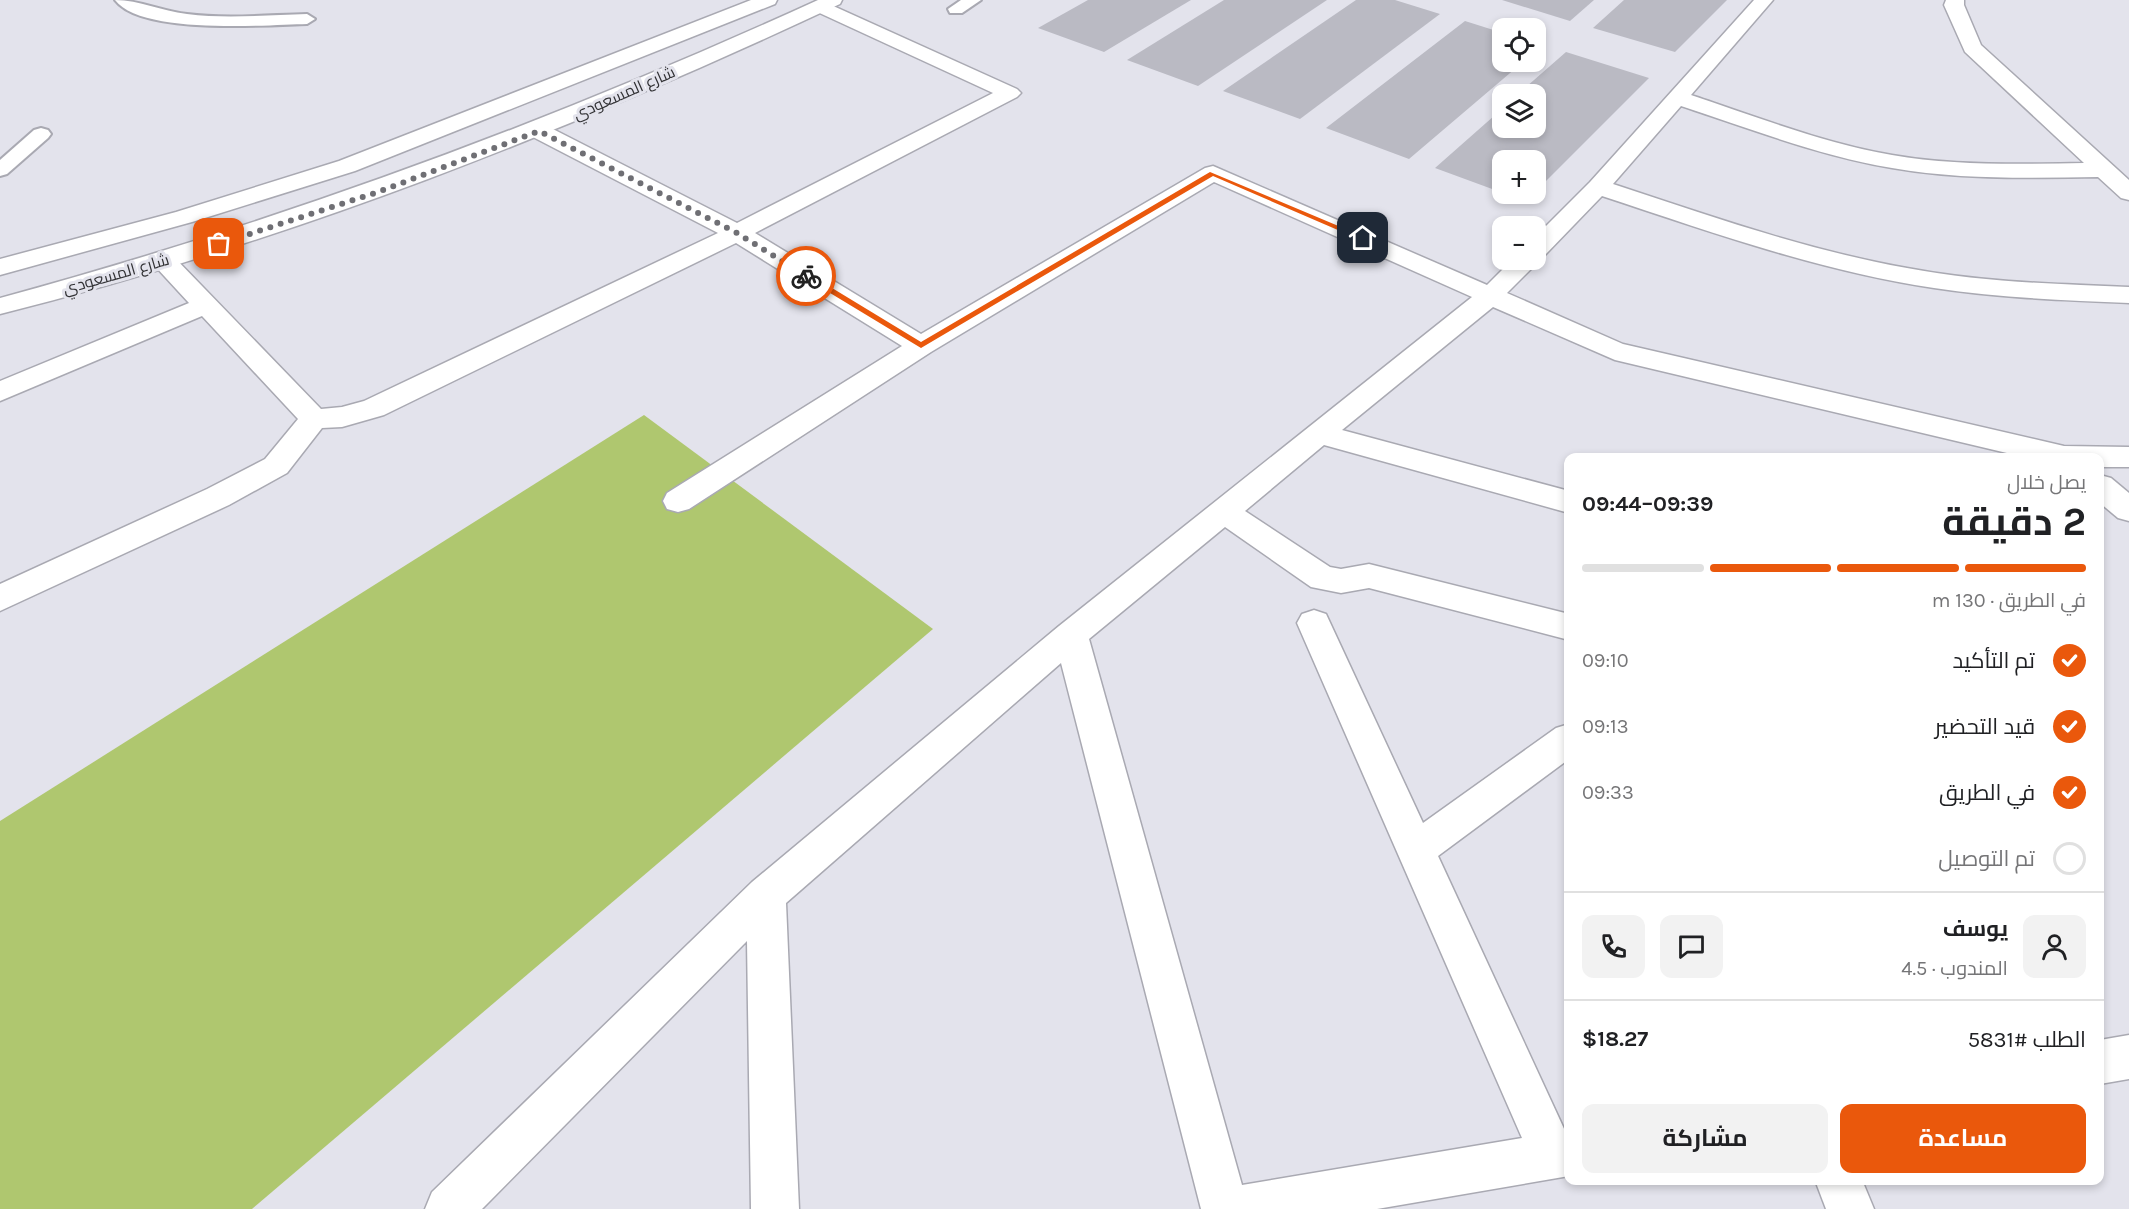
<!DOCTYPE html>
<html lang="ar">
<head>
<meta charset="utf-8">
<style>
	:root { --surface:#fff; --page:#f2f2f2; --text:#202124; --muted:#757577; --line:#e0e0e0; --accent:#ea580c }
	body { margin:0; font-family:Karla,Cairo,sans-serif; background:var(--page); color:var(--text); direction:rtl; height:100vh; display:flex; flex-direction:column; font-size:22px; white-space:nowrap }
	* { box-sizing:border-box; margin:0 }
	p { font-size:20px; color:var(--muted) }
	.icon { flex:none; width:33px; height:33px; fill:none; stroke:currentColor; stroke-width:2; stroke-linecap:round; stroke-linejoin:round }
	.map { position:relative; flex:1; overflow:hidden; direction:ltr }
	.sheet { position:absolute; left:1564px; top:453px; width:540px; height:732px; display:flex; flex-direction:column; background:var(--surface); border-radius:12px; box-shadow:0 3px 9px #0003; direction:rtl }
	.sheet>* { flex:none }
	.controls { position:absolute; left:1492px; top:18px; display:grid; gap:12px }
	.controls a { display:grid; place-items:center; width:54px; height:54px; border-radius:12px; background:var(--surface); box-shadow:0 3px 9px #0003; font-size:30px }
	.pin { position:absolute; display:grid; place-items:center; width:51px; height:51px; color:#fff; margin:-26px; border-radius:12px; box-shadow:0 3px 9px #0006 }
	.courier { position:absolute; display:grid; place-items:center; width:60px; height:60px; margin:-30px; border:4px solid #ea580c; border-radius:50%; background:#fff; color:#222; box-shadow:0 2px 8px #0007 }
	.head em { font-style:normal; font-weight:700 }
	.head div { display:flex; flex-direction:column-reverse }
	.head { display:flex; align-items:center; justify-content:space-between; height:102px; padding:0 18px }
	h1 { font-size:39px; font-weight:700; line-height:45px }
	.bar { display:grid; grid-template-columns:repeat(4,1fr); gap:9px 6px; align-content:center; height:72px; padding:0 18px }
	.bar i { height:8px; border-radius:4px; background:var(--line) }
	.bar .on { background:var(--accent) }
	.bar p { grid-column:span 4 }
	.line { display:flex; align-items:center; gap:15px; padding:0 18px; border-top:2px solid var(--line) }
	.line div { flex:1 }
	.round { display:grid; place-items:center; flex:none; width:63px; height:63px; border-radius:12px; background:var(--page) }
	ol { padding:0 18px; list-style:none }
	li { display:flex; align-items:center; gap:18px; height:66px }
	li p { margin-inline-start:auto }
	li .icon { padding:6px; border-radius:50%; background:var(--accent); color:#fff; stroke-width:4 }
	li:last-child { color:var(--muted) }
	li i { width:33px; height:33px; border:3px solid var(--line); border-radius:50% }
	.action { display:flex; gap:12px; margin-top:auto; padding:12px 18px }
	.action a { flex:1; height:69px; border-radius:12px; background:var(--accent); color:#fff; font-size:24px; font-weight:700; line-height:69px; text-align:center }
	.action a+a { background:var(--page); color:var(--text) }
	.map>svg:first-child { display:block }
</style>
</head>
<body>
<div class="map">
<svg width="2129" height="1209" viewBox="0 0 2129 1209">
	<rect width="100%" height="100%" fill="#e3e3ec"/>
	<path fill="#afc76f" d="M644 415 933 629 252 1209H0V821Z"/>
	<g fill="#babac3">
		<path d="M1088 0H1191L1104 52 1038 28Z"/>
		<path d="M1224 0H1327L1198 86 1127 60Z"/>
		<path d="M1356 0H1395L1440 14 1300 119 1223 91Z"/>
		<path d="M1502 0H1594L1570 21Z"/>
		<path d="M1624 0H1727L1675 52 1593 28Z"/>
		<path d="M1465 21 1503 33V62H1523L1409 159 1326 128Z"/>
		<path d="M1566 52 1649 78 1536 191V160H1503V193L1435 168 1503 108V128H1536V94H1518Z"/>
		<path d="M1505 194H1533L1525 201Z"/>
	</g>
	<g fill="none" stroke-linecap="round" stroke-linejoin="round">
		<g stroke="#a9a9b2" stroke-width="4">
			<g id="lane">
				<path d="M115 0C140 0 161 11 187 14 226 19 267 15 307 14L315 19 307 24C266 25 141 35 115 0Z"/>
				<path d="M961 0H981L962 13H950L948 9Z"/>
				<path d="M41 128 48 130 51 134 48 138 7 174 0 176V160L34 130Z"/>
			</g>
		</g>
		<g stroke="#a9a9b2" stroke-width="3">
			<g id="street">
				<path d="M820 0 1017 89 1021 93 1017 97 755 233 921 334 1205 168 1213 166 1487 285 1512 260H1536V236L1590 182 1754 0H1773L1691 95C1757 117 1823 143 1892 155 1955 166 2020 164 2084 163L1965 52 1944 5 1946 0H1964V5L1981 45 2129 180V200L2121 198 2098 177C2030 178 1960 180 1892 168 1820 156 1751 129 1681 106L1613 184C1710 216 1806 250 1907 268 1980 282 2055 284 2129 287V303C2064 300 1999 298 1934 288 1820 271 1711 232 1602 196L1545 255 1537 257 1538 260 1535 265 1507 293 1623 344 2064 446 2129 447V467H2100V458H2028L1615 360 1493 307 1342 430 1569 491V513L1324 445 1245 511 1330 567 1341 569 1369 564 1569 614V640L1369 588 1341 593 1311 587 1225 527 1089 639 1242 1185 1522 1138 1297 623 1302 614 1314 610 1326 614 1423 823 1556 728 1569 724V759L1438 856 1565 1131 1569 1130V1176L1377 1209H1201L1061 663 786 903 799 1209H751L747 941 482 1209H425L432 1192 752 882 1059 626 1472 297 1214 182 931 352 689 509 678 512 667 509 663 501 667 493 902 346 736 243 384 415 342 427 322 428 287 473 229 505 0 611V584L207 489 265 459 298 419 202 316 0 401V381L189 303 154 265 151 260 154 255 163 253 172 255 321 409 342 407 364 401 718 233 531 136 528 131 531 126H547L737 223 993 93 813 10 810 6Z"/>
				<path d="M2100 475 2111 478 2129 493V521L2118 518 2100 503Z"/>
				<path d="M2129 1035V1079L2100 1084V1040Z"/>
				<path d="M1815 1180H1862L1874 1209H1826Z"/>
			</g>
		</g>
		<g stroke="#a9a9b2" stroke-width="3">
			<g id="secondary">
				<path d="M751 0H777L775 4 355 171 192 222 0 275V259L176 212 339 161Z"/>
				<path d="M818 0H842L840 4C569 131 290 241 0 314V298C283 221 551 122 818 0Z"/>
			</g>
		</g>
		<use href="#lane" fill="#fff" fill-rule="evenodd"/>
		<use href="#street" fill="#fff" fill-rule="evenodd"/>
		<use href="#secondary" fill="#fff" fill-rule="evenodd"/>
	</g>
	<path fill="#ea580c" d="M1210 172 1367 238 1361 240 1213 176 921 348 802 276 809 274 921 342Z"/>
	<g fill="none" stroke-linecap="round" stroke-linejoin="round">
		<path stroke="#6f6f74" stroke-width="6" stroke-dasharray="0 10.8" d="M219 244 378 192 539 131 737 233 806 276"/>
	</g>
	<g text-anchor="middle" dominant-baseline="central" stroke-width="6" stroke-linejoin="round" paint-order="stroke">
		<g font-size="16" fill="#313134" stroke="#e3e3ec">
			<text transform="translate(624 93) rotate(-24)">شارع المسعودي</text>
			<text transform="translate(116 274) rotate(-16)">شارع المسعودي</text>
		</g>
	</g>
</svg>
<div class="controls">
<a><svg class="icon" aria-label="locate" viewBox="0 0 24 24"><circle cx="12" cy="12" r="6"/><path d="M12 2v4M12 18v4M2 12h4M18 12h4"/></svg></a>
<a><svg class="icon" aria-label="layers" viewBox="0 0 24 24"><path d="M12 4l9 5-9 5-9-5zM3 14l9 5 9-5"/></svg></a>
<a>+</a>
<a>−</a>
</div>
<div class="pin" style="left:219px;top:244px;background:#ea580c"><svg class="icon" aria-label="bag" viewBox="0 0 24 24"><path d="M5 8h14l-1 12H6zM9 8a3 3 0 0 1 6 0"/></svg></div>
<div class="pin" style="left:1363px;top:238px;background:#1f2937"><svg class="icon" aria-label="home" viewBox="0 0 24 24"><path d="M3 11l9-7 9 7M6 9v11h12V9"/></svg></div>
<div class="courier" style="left:806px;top:276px"><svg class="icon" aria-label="bike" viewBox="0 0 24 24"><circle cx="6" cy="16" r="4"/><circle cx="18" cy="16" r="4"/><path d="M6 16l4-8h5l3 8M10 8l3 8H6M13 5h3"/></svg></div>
<section class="sheet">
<div class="head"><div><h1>2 دقيقة</h1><p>يصل خلال</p></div><em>09:39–09:44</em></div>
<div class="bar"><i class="on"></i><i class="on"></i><i class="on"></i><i></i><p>في الطريق · 130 m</p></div>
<ol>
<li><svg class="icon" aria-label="check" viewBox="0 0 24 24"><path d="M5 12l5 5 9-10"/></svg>تم التأكيد<p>09:10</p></li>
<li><svg class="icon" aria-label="check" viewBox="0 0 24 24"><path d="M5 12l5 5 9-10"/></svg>قيد التحضير<p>09:13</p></li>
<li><svg class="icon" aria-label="check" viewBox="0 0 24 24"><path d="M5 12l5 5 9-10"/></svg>في الطريق<p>09:33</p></li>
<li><i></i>تم التوصيل</li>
</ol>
<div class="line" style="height:108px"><a class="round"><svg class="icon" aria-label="person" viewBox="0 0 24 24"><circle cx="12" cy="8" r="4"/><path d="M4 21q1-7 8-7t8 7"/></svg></a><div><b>يوسف</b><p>المندوب · 4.5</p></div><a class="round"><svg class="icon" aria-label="chat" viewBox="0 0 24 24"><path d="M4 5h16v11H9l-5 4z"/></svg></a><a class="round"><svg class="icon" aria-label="phone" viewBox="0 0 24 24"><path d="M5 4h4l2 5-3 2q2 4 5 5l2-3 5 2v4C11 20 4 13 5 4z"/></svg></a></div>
<div class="line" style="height:78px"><div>الطلب #5831</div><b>$18.27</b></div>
<div class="action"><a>مساعدة</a><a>مشاركة</a></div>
</section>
</div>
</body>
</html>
